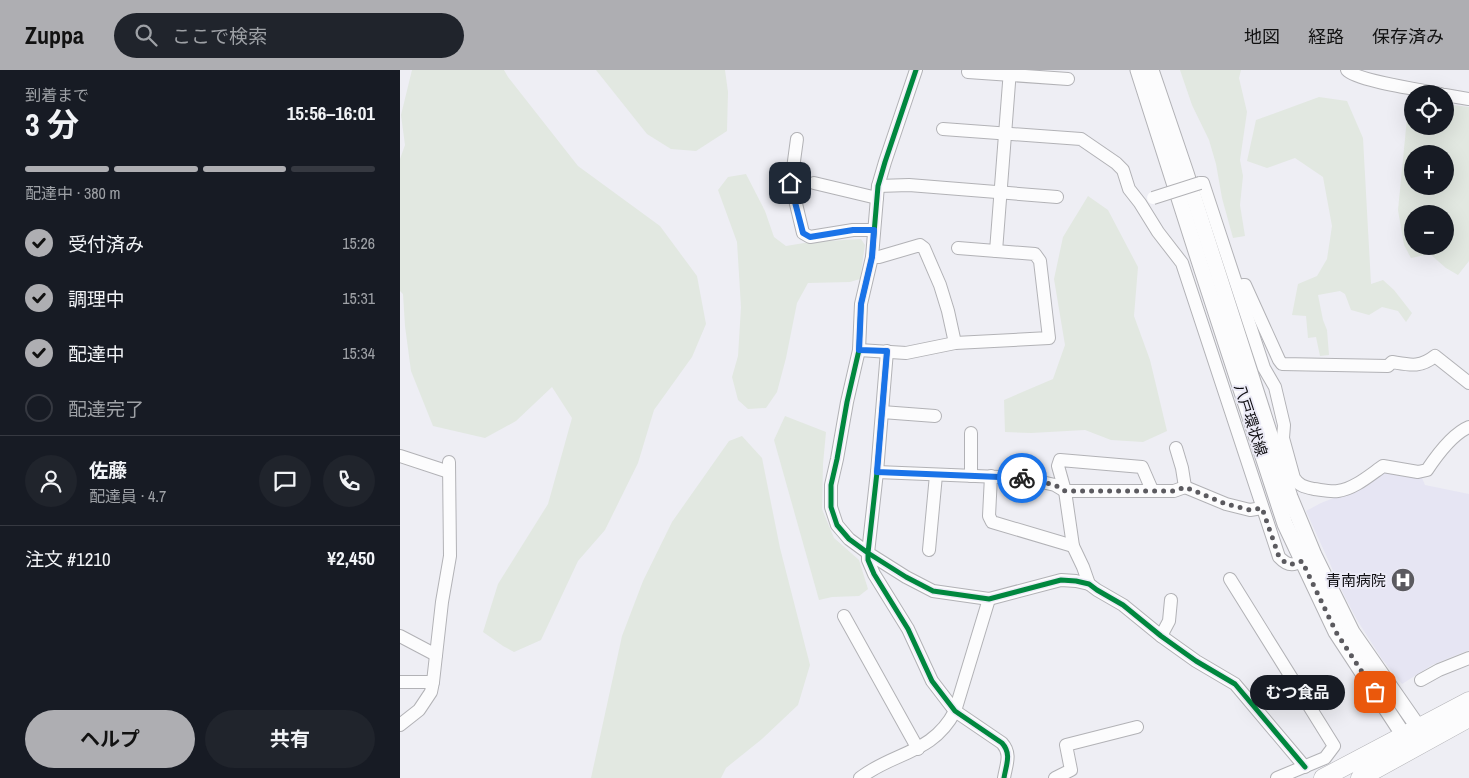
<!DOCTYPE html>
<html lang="ja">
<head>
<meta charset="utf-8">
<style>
	:root { --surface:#171b24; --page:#20242c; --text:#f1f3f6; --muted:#9ea1a6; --line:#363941; --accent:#aeaeb2 }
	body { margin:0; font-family:"Archivo Narrow","Noto Sans JP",sans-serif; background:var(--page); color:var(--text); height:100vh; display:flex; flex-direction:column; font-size:19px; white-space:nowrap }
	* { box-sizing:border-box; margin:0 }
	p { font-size:16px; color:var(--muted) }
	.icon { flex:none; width:28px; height:28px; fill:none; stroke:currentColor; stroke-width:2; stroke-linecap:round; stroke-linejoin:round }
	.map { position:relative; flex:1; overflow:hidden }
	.sheet { display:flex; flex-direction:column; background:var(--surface); width:400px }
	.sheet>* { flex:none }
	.buttons { position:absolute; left:1004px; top:15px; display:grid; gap:10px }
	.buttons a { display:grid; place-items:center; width:50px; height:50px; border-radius:50%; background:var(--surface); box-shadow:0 5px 20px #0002; font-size:25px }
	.pin { position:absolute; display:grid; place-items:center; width:42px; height:42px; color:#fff; margin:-21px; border-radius:10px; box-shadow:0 2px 8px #0006 }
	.courier { position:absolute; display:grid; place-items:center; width:50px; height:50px; margin:-25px; border:4px solid #1a73e8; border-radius:50%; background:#fff; color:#222; box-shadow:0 1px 6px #0007 }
	.bubble { position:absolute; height:35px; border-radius:18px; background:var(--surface); box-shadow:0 5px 20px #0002; font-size:16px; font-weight:700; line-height:35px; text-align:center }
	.headline em { font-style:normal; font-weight:700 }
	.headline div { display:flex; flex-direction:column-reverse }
	.headline { display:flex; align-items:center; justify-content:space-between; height:85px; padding:0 25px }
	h1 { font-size:32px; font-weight:700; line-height:38px }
	.bar { display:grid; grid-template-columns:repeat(4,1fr); gap:8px 5px; align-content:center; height:60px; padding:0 25px }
	.bar i { height:6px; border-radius:4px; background:var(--line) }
	.bar .on { background:var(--accent) }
	.bar p { grid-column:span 4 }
	.line { display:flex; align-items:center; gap:12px; padding:0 25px; border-top:1px solid var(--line) }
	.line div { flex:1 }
	.round { display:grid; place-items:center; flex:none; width:52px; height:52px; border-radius:26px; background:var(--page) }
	ol { padding:0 25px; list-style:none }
	li { display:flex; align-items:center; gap:15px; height:55px }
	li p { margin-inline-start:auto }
	li .icon { padding:5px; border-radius:50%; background:var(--accent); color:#111; stroke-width:4 }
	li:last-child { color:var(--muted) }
	li i { width:28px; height:28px; border:2px solid var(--line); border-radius:50% }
	.cta { display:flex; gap:10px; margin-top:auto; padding:10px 25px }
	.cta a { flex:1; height:58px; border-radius:30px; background:var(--accent); color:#111; font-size:20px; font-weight:700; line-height:58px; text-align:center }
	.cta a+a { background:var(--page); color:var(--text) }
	header { display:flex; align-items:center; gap:30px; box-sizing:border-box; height:70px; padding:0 25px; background:var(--accent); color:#111 }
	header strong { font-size:24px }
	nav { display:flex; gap:28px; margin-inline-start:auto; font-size:18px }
	.search { width:350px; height:45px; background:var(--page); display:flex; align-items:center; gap:12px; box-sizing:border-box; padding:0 18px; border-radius:28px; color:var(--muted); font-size:19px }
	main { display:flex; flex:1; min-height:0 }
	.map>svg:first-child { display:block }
</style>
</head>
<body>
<header>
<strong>Zuppa</strong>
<div class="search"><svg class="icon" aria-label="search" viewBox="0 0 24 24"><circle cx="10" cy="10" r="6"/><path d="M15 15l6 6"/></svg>ここで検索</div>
<nav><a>地図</a><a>経路</a><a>保存済み</a></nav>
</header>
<main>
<section class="sheet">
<div class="headline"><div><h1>3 分</h1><p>到着まで</p></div><em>15:56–16:01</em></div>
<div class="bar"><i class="on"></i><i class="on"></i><i class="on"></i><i></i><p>配達中 · 380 m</p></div>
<ol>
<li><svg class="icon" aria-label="check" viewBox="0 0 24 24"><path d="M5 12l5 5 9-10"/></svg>受付済み<p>15:26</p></li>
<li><svg class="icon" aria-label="check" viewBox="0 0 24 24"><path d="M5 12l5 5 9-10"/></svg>調理中<p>15:31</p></li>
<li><svg class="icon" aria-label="check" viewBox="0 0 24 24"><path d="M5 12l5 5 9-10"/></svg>配達中<p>15:34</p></li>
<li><i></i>配達完了</li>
</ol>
<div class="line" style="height:90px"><a class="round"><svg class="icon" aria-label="person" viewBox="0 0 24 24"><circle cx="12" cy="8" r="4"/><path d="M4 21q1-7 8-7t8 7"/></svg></a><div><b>佐藤</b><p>配達員 · 4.7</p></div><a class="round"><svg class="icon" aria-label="chat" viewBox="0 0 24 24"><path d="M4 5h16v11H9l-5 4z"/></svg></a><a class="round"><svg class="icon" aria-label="phone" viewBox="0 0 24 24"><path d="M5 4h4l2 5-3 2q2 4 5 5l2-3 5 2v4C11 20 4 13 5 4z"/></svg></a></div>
<div class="line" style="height:65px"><div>注文 #1210</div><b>¥2,450</b></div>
<div class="cta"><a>ヘルプ</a><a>共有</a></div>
</section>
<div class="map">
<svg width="1069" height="708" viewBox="0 0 1069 708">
	<rect width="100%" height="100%" fill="#eeeef4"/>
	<path fill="#e6e5f3" d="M985 401 1022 408 1025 415 1069 424V580L1032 595 1002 614 982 589 957 550 945 527 906 441 921 433 954 420Z"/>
	<g fill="#e2e8e1" fill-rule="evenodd">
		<path d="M12 0H104L108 7 178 96 260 156 297 206 306 254 292 287 254 340 238 393 205 460 178 491 141 570 114 582 103 576 83 562 98 514 148 434 172 348 152 317 116 351 85 368 33 356 11 301 5 256 3 224 0 221V89L5 75 1 45Z"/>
		<path d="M196 0H325L328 22 327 61 296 81 271 79 247 64Z"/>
		<path d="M780 0H841L839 8 847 42 840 90 843 106 840 135 845 166 833 168 822 128 816 94 809 70 792 35Z"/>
		<path d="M919 27 947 31 963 68 971 214 983 210 994 220 1012 243 1006 252 998 241 982 237 969 245 951 240 945 224 940 221 918 225 923 250 927 260 929 285 920 286 916 267 908 268 906 246 892 245 898 214 917 206 927 189 932 156 923 107 895 88 867 98 847 91 856 50Z"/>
		<path d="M1012 32V56H1045V34L1069 37V191L1058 205 1046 198 1030 184 1011 188 1004 175 998 140 1008 38ZM1012 84H1045V116H1012ZM1012 144H1045V176H1012Z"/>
		<path d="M346 104 365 141 374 167 386 176 410 172 461 169 465 175 460 209 450 212 408 213 397 233 386 288 377 322 366 338 348 339 338 330 332 307 338 286 341 237 337 172 318 120 328 107Z"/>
		<path d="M688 126 708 140 738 197 734 246 750 290 767 361 743 372 711 370 685 360 631 363 605 362 604 330 653 309 665 275 654 209 663 167Z"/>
		<path d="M385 346 426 362 423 394 422 439 434 468 459 490 468 519 459 526 432 527 419 530 374 370Z"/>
		<path d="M342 366 362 388 380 478 410 595 398 635 362 669 326 698 321 708H191L222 566 243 511 272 452 329 371Z"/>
	</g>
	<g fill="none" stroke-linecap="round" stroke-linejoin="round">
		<g stroke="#b2b2b6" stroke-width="14">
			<g id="minor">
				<path d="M516 0 485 92 478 116 472 187 461 234 459 280 447 332 437 389 431 415V437L437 455 449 469 468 483V490L474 504 508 559 532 611 555 641 602 673C612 684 606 695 604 708"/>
				<path d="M947 0C957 11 1023 20 1041 24"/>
				<path d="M568 2 668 9"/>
				<path d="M1045 25 1069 29"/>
				<path d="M543 59 681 69 716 93 723 100 729 119 740 133 758 162 782 193 879 487C891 500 897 493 910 487"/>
				<path d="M397 69 391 113 403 163 410 167 453 160H474"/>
				<path d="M414 113 477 128"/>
				<path d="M800 113H803L864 298 875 317 884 355 883 368 894 408C899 416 905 417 914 419 922 420 930 422 938 421 954 419 970 405 983 396L1018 402 1027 400C1037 385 1052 364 1069 357"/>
				<path d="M478 116 509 115 657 127"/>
				<path d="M596 181 610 0"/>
				<path d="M472 187H479L520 175 524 178 540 215 548 241 555 273"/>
				<path d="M843 215H845L879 290 882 294 988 296 992 292C1010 295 1020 298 1035 286L1069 313"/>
				<path d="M459 280 506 283 555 273 649 268 640 191 635 184 558 178"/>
				<path d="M487 281 477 402 468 483 506 507 533 521 589 529 661 510 676 511 689 514 697 520 723 535 761 566 796 591 835 614 905 697"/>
				<path d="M482 342 535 346"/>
				<path d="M571 363V406"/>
				<path d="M0 386 49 402"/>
				<path d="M477 402 624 408 655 415 665 421H774L785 417 782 398 776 378"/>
				<path d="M591 406 589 446 592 452 673 476"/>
				<path d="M785 417 826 434 850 440 862 438"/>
				<path d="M529 480 536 405"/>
				<path d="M830 509 934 676 925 688 877 708"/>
				<path d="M689 514 683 497 673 476 665 421 658 396 660 390 742 397 752 420"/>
				<path d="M444 546 518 679"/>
				<path d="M0 566 36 585"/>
				<path d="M761 566 769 551 771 530"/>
				<path d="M1021 610 1039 600 1069 588"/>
				<path d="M0 612H33"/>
				<path d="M0 655 19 640 31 622 33 612 42 532 50 486 49 392"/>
				<path d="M460 708C493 682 533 684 555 641L589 529"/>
				<path d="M655 708 671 700 666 675 737 657"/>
			</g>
		</g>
		<g stroke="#b2b2b6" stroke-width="17">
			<g id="major">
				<path d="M738 0 802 200 885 454 936 562 1010 675"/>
				<path d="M751 0 786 103 890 427 914 485 952 562 1025 667"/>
			</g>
		</g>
		<g stroke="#b2b2b6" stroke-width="19">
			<g id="highway">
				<path d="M923 708 1069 631"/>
				<path d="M960 708 1069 648"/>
			</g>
		</g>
		<use href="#minor" stroke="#fcfcfd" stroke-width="12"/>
		<use href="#major" stroke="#fcfcfd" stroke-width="15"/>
		<use href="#highway" stroke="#fcfcfd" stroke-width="18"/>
		<g stroke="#b2b2b6" stroke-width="14" stroke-linecap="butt">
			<path id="minor-bridge" d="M753 128 800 113"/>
		</g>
		<use href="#minor-bridge" stroke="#fcfcfd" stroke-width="12"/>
		<g stroke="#ecebf7" stroke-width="8">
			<g id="cycleway">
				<path d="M516 0 485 92 478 116 472 187 461 234 459 280 447 332 437 389 431 415V437L437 455 449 469 468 483V490L474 504 508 559 532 611 555 641 602 673C612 684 606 695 604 708"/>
				<path d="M487 281 477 402 468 483 506 507 533 521 589 529 661 510 676 511 689 514 697 520 723 535 761 566 796 591 835 614 905 697"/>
			</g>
		</g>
		<use href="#cycleway" stroke="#00873e" stroke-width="5"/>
	</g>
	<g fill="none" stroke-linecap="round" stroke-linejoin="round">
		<path stroke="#5b5a5f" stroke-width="5" stroke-dasharray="0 9" d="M622 408 655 415 665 421H774L785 417 826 434 850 440 862 438 879 487C887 495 891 496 902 491L936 562 975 622"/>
		<path stroke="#1a73e8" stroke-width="6" d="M390 113 403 163 410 167 453 160H474L472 187 461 234 459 280 487 281 477 402 622 408"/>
	</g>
	<defs>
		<g id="hospital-disc" transform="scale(1.25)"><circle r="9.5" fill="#5b5a5f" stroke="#ecebf7"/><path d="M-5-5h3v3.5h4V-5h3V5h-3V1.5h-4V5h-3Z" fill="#fff"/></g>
	</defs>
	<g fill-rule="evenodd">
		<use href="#hospital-disc" x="1003" y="510"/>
	</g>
	<g text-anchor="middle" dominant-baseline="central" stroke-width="4" stroke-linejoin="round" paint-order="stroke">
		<g font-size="15" fill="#0c0b0f" stroke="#ecebf7">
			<text transform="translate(851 350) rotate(72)">八戸環状線</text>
		</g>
		<g font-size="15" fill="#0c0b0f" stroke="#ecebf7" text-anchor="end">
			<text x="986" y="510">青南病院</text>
		</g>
	</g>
</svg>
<div class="buttons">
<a><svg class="icon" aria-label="locate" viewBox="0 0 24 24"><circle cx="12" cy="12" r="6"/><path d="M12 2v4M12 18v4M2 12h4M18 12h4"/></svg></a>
<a>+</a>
<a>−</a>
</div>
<div class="pin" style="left:975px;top:622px;background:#ea580c"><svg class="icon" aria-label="bag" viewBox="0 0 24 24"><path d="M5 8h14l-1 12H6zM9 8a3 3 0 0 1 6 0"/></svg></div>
<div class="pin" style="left:390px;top:113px;background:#1f2937"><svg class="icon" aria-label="home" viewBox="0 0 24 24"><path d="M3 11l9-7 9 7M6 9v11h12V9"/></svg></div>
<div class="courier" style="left:622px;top:408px"><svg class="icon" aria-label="bike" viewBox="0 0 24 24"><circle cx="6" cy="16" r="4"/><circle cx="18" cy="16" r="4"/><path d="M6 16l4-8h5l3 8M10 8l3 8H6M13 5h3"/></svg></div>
<div class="bubble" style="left:850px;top:605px;width:95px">むつ食品</div>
</div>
</main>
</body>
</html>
